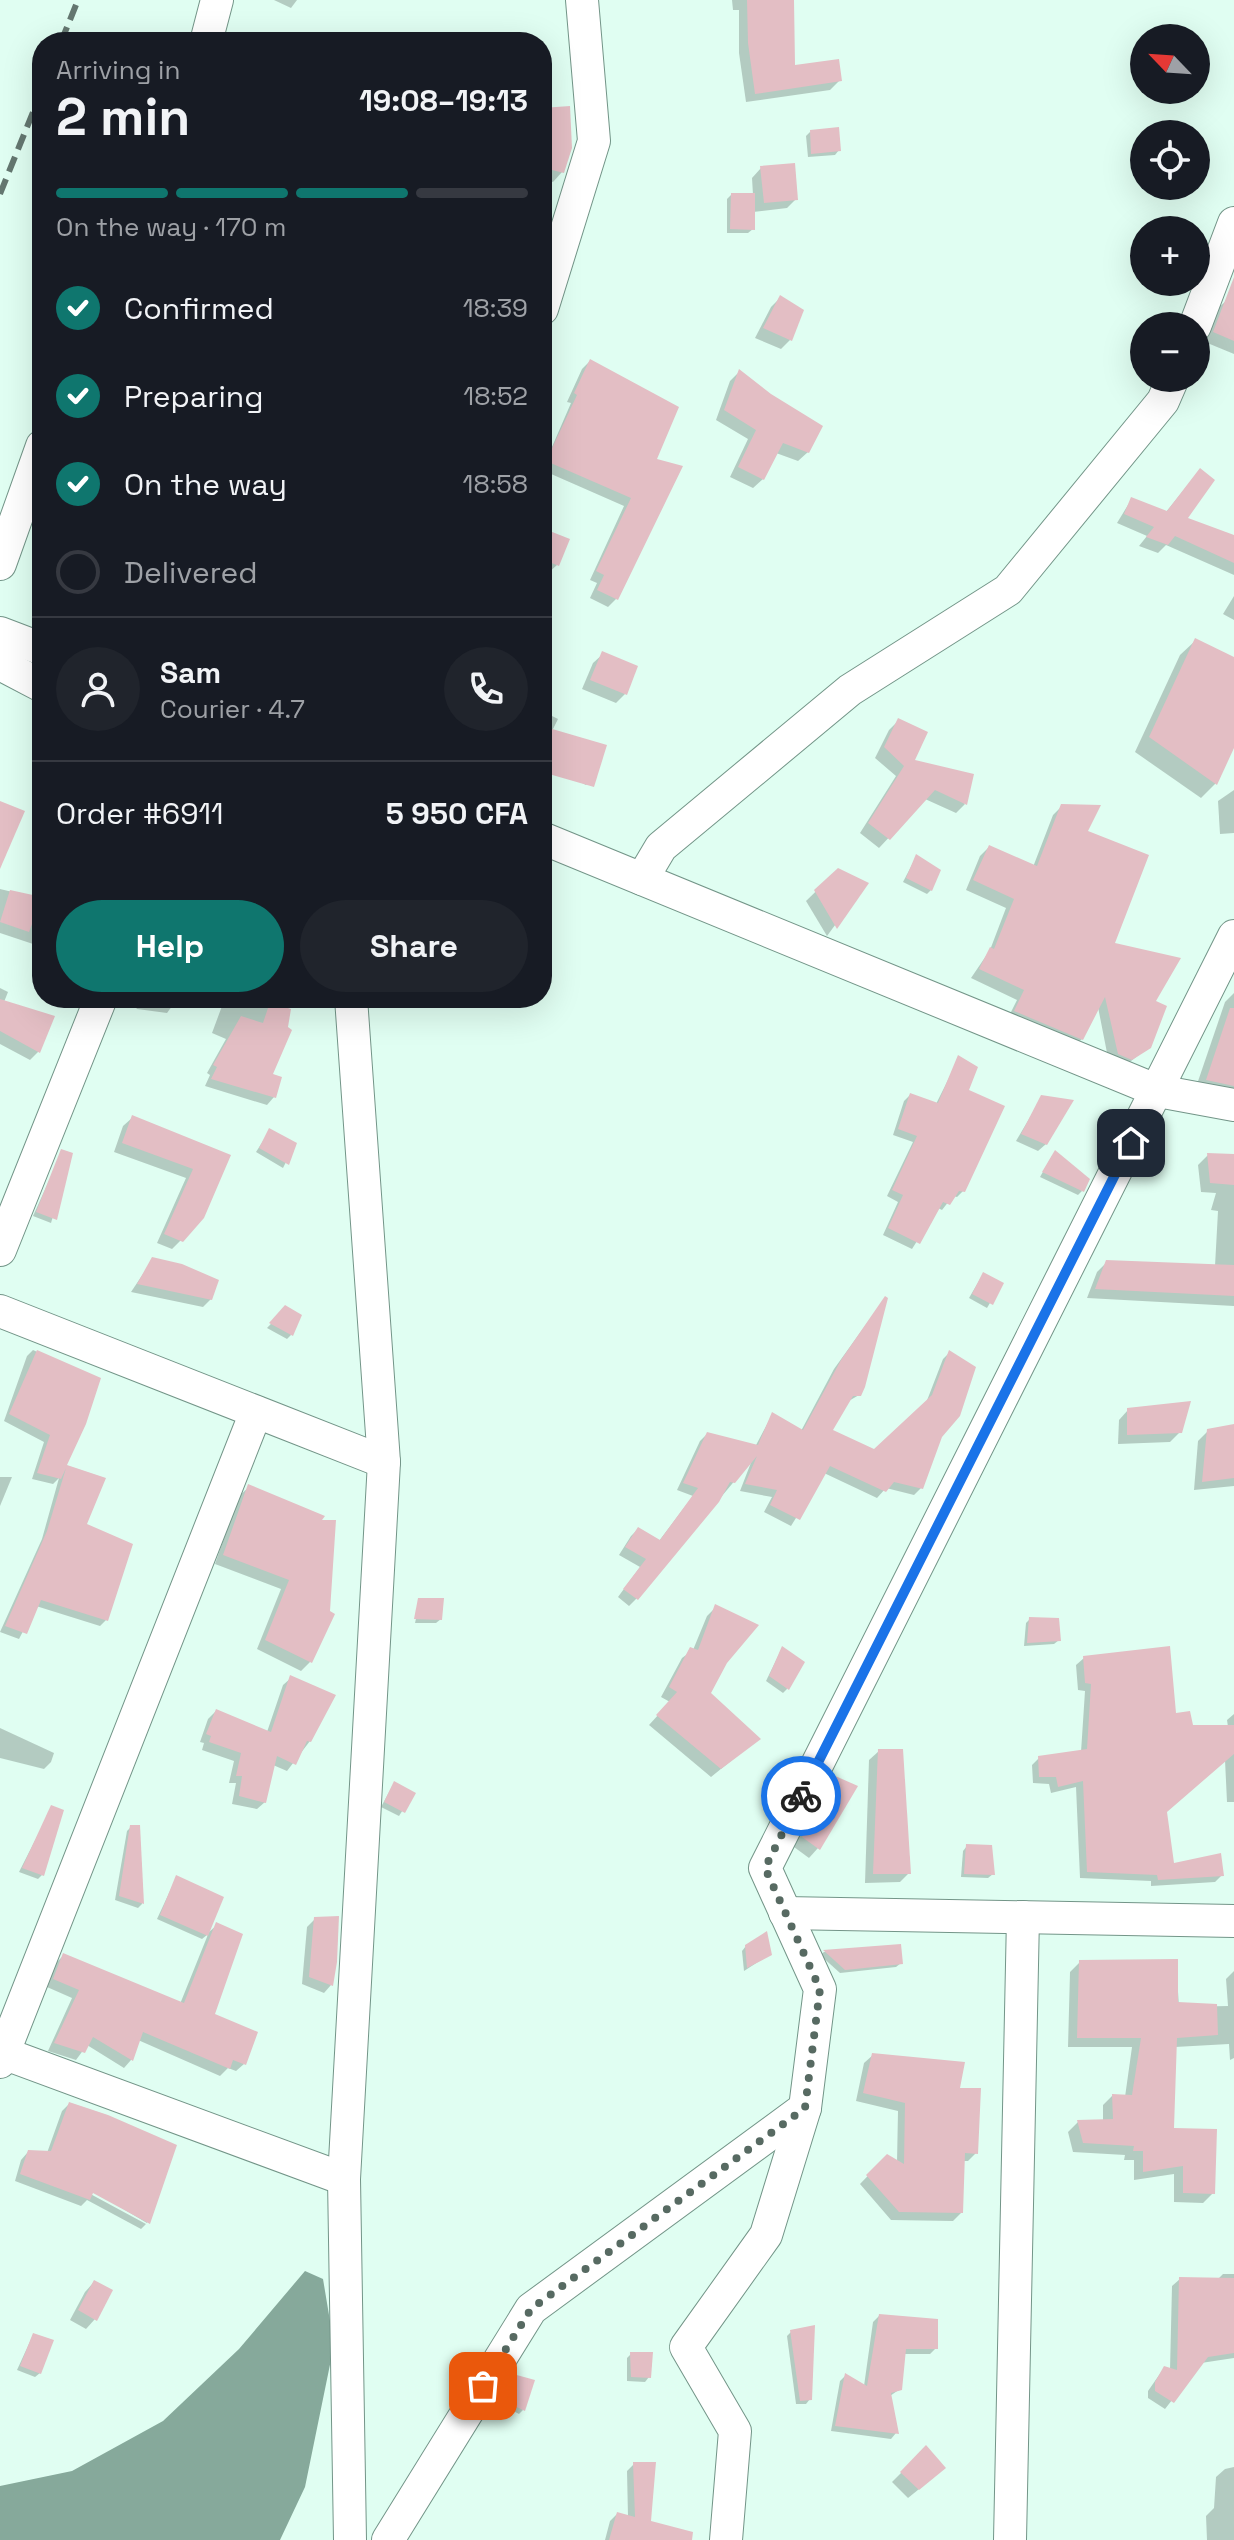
<!DOCTYPE html>
<html lang="en">
<head>
<meta charset="utf-8">
<style>
	:root { --surface:#171b24; --page:#20242c; --text:#f1f3f6; --muted:#9ea1a6; --line:#363941; --accent:#0f766e }
	body { margin:0; font-family:"Space Grotesk",sans-serif; background:var(--page); color:var(--text); height:100vh; display:flex; flex-direction:column; font-size:30px; white-space:nowrap }
	* { box-sizing:border-box; margin:0 }
	p { font-size:26px; color:var(--muted) }
	.icon { flex:none; width:44px; height:44px; fill:none; stroke:currentColor; stroke-width:2; stroke-linecap:round; stroke-linejoin:round }
	.map { position:relative; flex:1; overflow:hidden }
	.panel { position:absolute; left:32px; top:32px; width:520px; height:976px; display:flex; flex-direction:column; background:var(--surface); border-radius:32px; box-shadow:0 8px 32px #0002 }
	.panel>* { flex:none }
	.needle { width:52px; rotate:295deg }
	.fabs { position:absolute; left:1130px; top:24px; display:grid; gap:16px }
	.fabs a { display:grid; place-items:center; width:80px; height:80px; border-radius:50%; background:var(--surface); box-shadow:0 8px 32px #0002; font-size:40px }
	.pin { position:absolute; display:grid; place-items:center; width:68px; height:68px; color:#fff; margin:-34px; border-radius:16px; box-shadow:0 4px 12px #0006 }
	.courier { position:absolute; display:grid; place-items:center; width:80px; height:80px; margin:-40px; border:6px solid #1a73e8; border-radius:50%; background:#fff; color:#222; box-shadow:0 2px 10px #0007 }
	.overview em { font-style:normal; font-weight:700 }
	.overview div { display:flex; flex-direction:column-reverse }
	.overview { display:flex; align-items:center; justify-content:space-between; height:136px; padding:0 24px }
	h1 { font-size:52px; font-weight:700; line-height:60px }
	.bar { display:grid; grid-template-columns:repeat(4,1fr); gap:12px 8px; align-content:center; height:96px; padding:0 24px }
	.bar i { height:10px; border-radius:6px; background:var(--line) }
	.bar .selected { background:var(--accent) }
	.bar p { grid-column:span 4 }
	.line { display:flex; align-items:center; gap:20px; padding:0 24px; border-top:2px solid var(--line) }
	.line div { flex:1 }
	.round { display:grid; place-items:center; flex:none; width:84px; height:84px; border-radius:42px; background:var(--page) }
	ol { padding:0 24px; list-style:none }
	li { display:flex; align-items:center; gap:24px; height:88px }
	li p { margin-inline-start:auto }
	li .icon { padding:8px; border-radius:50%; background:var(--accent); color:#fff; stroke-width:4 }
	li:last-child { color:var(--muted) }
	li i { width:44px; height:44px; border:4px solid var(--line); border-radius:50% }
	.primary-button { display:flex; gap:16px; margin-top:auto; padding:16px 24px }
	.primary-button a { flex:1; height:92px; border-radius:48px; background:var(--accent); color:#fff; font-size:32px; font-weight:700; line-height:92px; text-align:center }
	.primary-button a+a { background:var(--page); color:var(--text) }
	.map>svg:first-child { display:block }
</style>
</head>
<body>
<div class="map">
<svg width="1234" height="2540" viewBox="0 0 1234 2540">
	<rect width="100%" height="100%" fill="#e0fef2"/>
	<path fill="#86a99b" d="M305 2271 323 2279 334 2345 305 2487 280 2540H0V2486L72 2471 163 2421 239 2349Z"/>
	<g fill="#0003">
		<path d="M274 0H297L291 8Z"/>
		<path d="M732 0H790L793 67 840 80 830 90 746 102 739 53V10H733Z"/>
		<path d="M568 109 562 172 553 182 542 179V110Z"/>
		<path d="M810 132 839 150 835 155 808 157 806 136Z"/>
		<path d="M761 168 796 199 787 208 753 212V229L748 233H727V199L731 195H753L752 178Z"/>
		<path d="M780 298 791 339 781 349 755 338 771 307Z"/>
		<path d="M1227 300 1234 304V354L1205 342 1217 309Z"/>
		<path d="M590 361 654 460 680 467 616 599 608 607 590 598 597 583 590 580 624 506 542 470 571 403 567 402 582 369Z"/>
		<path d="M739 372 808 452 798 461 776 453 763 479 753 488 730 477 748 439 716 420 730 381Z"/>
		<path d="M1192 480 1184 519 1234 537V575L1166 545 1158 553 1139 546 1147 536 1117 523 1131 500 1166 512Z"/>
		<path d="M542 530 557 565 547 574 542 572Z"/>
		<path d="M1234 596V620L1223 614Z"/>
		<path d="M1195 641 1234 659V743L1215 784 1201 798 1135 752 1180 655Z"/>
		<path d="M603 654 625 694 616 703 582 689 593 663Z"/>
		<path d="M542 711 558 719 552 731 595 776 586 785 542 762Z"/>
		<path d="M898 721 912 761 965 804 956 813 925 799 879 848 860 833 896 776 875 758 889 730Z"/>
		<path d="M1234 790V833L1220 834 1218 801Z"/>
		<path d="M1062 806 1085 832 1113 945 1153 1002 1149 1047 1122 1068 1109 1063 1098 1007 1082 1039 1073 1047 1007 1020 1017 1000 971 978 990 950 1006 908 966 890 980 856 989 847 1033 867 1053 815Z"/>
		<path d="M916 857 931 890 927 894 903 882Z"/>
		<path d="M838 870 866 883 827 936 806 901Z"/>
		<path d="M0 889 42 899 38 908 42 909V947L0 933Z"/>
		<path d="M0 988 8 992 4 1002 52 1018 38 1052 30 1060 0 1044Z"/>
		<path d="M1234 993V1101L1194 1093 1225 1002Z"/>
		<path d="M129 998H178L167 1013 137 1009Z"/>
		<path d="M225 998H253L288 1010 270 1075 274 1097 267 1105 205 1086 210 1075 207 1073 226 1039 212 1033Z"/>
		<path d="M959 1058 966 1091 963 1191 957 1197 953 1196 942 1210 938 1208 912 1249 883 1235 898 1202 887 1196 913 1142 893 1135 904 1101 910 1095 936 1104Z"/>
		<path d="M1042 1097 1046 1144 1038 1151 1016 1141Z"/>
		<path d="M132 1118 228 1156 181 1240 172 1249 157 1243 186 1178 114 1152 123 1126Z"/>
		<path d="M270 1130 295 1144 283 1168 256 1152Z"/>
		<path d="M62 1152 71 1155 51 1223 33 1216Z"/>
		<path d="M1208 1155 1234 1162V1306L1087 1298 1097 1272 1107 1262 1215 1266 1218 1211 1211 1210 1216 1193 1201 1192 1198 1165Z"/>
		<path d="M1052 1156 1082 1191 1078 1195 1040 1177Z"/>
		<path d="M153 1259 211 1299 203 1307 131 1292Z"/>
		<path d="M983 1274 1001 1284 987 1308 969 1298Z"/>
		<path d="M885 1298 859 1395 847 1402 831 1431 875 1451 926 1403 943 1359 950 1352 941 1436 921 1488 914 1495 886 1488 877 1498 824 1473 791 1526 764 1512 772 1497 740 1491 752 1460 636 1599 629 1606 618 1597 640 1567 619 1555 631 1536 638 1529 659 1541 693 1496 677 1490 700 1441 707 1434 755 1447 772 1415 801 1431 834 1369Z"/>
		<path d="M286 1308 291 1335 287 1339 267 1328Z"/>
		<path d="M33 1350 99 1380 64 1466 103 1479 85 1525 106 1620 100 1626 36 1606 19 1639 0 1632 42 1539 59 1478 53 1484 32 1479 44 1442 4 1421 27 1356Z"/>
		<path d="M1128 1410 1180 1432 1170 1442 1118 1444 1119 1420Z"/>
		<path d="M1234 1426V1486L1194 1490 1198 1441 1208 1431Z"/>
		<path d="M0 1477H12L0 1506Z"/>
		<path d="M249 1487 319 1522 328 1612 332 1614 310 1662 301 1671 257 1649 281 1589 215 1564 239 1496Z"/>
		<path d="M420 1601 441 1619 436 1623H415Z"/>
		<path d="M716 1607 725 1662 708 1693 758 1739 711 1777 649 1725 670 1702 661 1697 682 1658 693 1650 707 1616Z"/>
		<path d="M1030 1619 1059 1640 1054 1644 1024 1646 1026 1623Z"/>
		<path d="M782 1648 787 1689 783 1693 766 1681Z"/>
		<path d="M1084 1658 1191 1727H1228L1227 1720 1234 1714V1802H1227L1225 1760 1165 1812 1172 1865 1222 1875 1215 1882 1151 1886V1881L1080 1878 1076 1787 1051 1793 1049 1784 1033 1783 1032 1765 1039 1758 1081 1752 1085 1691 1078 1690 1076 1665Z"/>
		<path d="M291 1678 310 1741 287 1771 273 1765 265 1802 257 1809 232 1804 236 1783H229L234 1761 202 1750 204 1743 200 1742 208 1719 216 1711 267 1732 283 1685Z"/>
		<path d="M0 1728 54 1753 51 1762 44 1769 0 1758Z"/>
		<path d="M879 1751 909 1873 900 1882 865 1883 869 1760Z"/>
		<path d="M834 1777 818 1848 809 1858 794 1847 824 1787Z"/>
		<path d="M394 1783 413 1794 399 1816 381 1807Z"/>
		<path d="M52 1807 42 1875 38 1879 19 1872Z"/>
		<path d="M131 1827H138L142 1904 138 1908 115 1900 127 1831Z"/>
		<path d="M967 1846 993 1874 988 1878 961 1877 963 1851Z"/>
		<path d="M176 1878 207 1935 202 1939 157 1919Z"/>
		<path d="M315 1919 331 1985 324 1993 302 1984 307 1927Z"/>
		<path d="M217 1925 213 2015 244 2064 236 2071 228 2068 220 2076 138 2040 131 2060 124 2068 87 2045 76 2060 48 2051 72 1998 47 1987 56 1963 64 1955 180 2004 209 1932Z"/>
		<path d="M746 1946 770 1954 744 1971 742 1951Z"/>
		<path d="M899 1946 901 1963 896 1967 840 1973 820 1955 824 1952Z"/>
		<path d="M1176 1961 1179 2007 1228 2006 1226 1979 1234 1971V2058L1230 2060 1229 2044 1175 2047 1172 2130 1213 2193 1203 2203 1174 2202V2174L1134 2180V2160H1124L1125 2155 1073 2152 1068 2132 1078 2122 1103 2121V2105L1112 2096 1125 2097 1132 2047H1068L1070 1972 1080 1962Z"/>
		<path d="M873 2055 957 2090 976 2153 968 2161H963L961 2213 953 2221 891 2220 860 2184 887 2156 897 2162 898 2111 856 2101 864 2063Z"/>
		<path d="M69 2104 175 2147 147 2223 85 2186 83 2190 146 2224 141 2229 87 2200 81 2206 15 2181 21 2160 28 2152 47 2153 62 2111Z"/>
		<path d="M1223 2274H1234V2358L1201 2363 1165 2409 1148 2398V2391L1164 2368 1170 2370 1172 2286 1180 2279 1217 2280Z"/>
		<path d="M94 2282 95 2319 86 2329 70 2320 85 2292Z"/>
		<path d="M879 2316 936 2348 930 2354H904L900 2389 890 2396 896 2433 891 2439 831 2431 840 2381 845 2376 864 2386 873 2322Z"/>
		<path d="M791 2332 810 2399 806 2404H796L787 2336Z"/>
		<path d="M33 2335 40 2373 35 2377 17 2370Z"/>
		<path d="M631 2354 649 2377 645 2382 627 2381V2358Z"/>
		<path d="M509 2381 523 2410 519 2414 496 2402Z"/>
		<path d="M926 2448 934 2477 908 2498 892 2482Z"/>
		<path d="M634 2464 652 2540H605L610 2521 617 2514 628 2517 627 2471Z"/>
		<path d="M1234 2467V2540H1207L1206 2516 1214 2508 1216 2477 1225 2469Z"/>
	</g>
	<g fill="#e3bec4">
		<path d="M747 0H794L795 65 839 59 842 81 755 94 748 43Z"/>
		<path d="M570 106 572 148 564 173 544 168 542 108Z"/>
		<path d="M839 127 841 151 811 154 810 130Z"/>
		<path d="M795 163 798 200 764 203 760 166Z"/>
		<path d="M731 193H755V230L730 229Z"/>
		<path d="M1234 277V341L1213 332Z"/>
		<path d="M780 295 804 310 792 341 763 328Z"/>
		<path d="M590 359 679 407 657 459 683 466 618 600 597 590 604 575 596 571 631 498 546 461 577 395 574 393Z"/>
		<path d="M739 369 771 394 823 426 809 453 783 443 764 480 738 467 756 430 724 410Z"/>
		<path d="M1200 468 1215 480 1188 518 1234 535V563L1175 536 1168 545 1146 537 1154 527 1124 514 1131 497 1167 511Z"/>
		<path d="M542 528 570 539 559 566 542 559Z"/>
		<path d="M1195 638 1234 657V748L1217 785 1149 737Z"/>
		<path d="M602 651 638 666 627 695 590 680Z"/>
		<path d="M898 718 928 732 915 760 974 774 967 805 935 790 890 840 868 823 904 766 884 747Z"/>
		<path d="M542 726 607 745 594 787 542 772Z"/>
		<path d="M0 801 25 811 0 869Z"/>
		<path d="M1061 804 1101 805 1088 831 1149 855 1115 943 1181 958 1156 1001 1167 1006 1151 1048 1132 1060 1118 1054 1105 997 1083 1040 1014 1011 1024 990 979 969 990 947 994 949 1014 899 973 880 989 845 1037 866Z"/>
		<path d="M916 854 941 870 932 891 906 878Z"/>
		<path d="M838 868 869 883 837 929 814 890Z"/>
		<path d="M10 890 42 897 29 932 0 922Z"/>
		<path d="M0 999 55 1016 40 1053 0 1031Z"/>
		<path d="M270 1002 291 1009 288 1027 292 1030 273 1074 282 1077 276 1098 211 1079 217 1067 213 1065 241 1016 263 1023Z"/>
		<path d="M1230 1008H1234V1086L1206 1080Z"/>
		<path d="M958 1055 978 1067 969 1090 1005 1106 965 1192 959 1191 950 1205 943 1202 920 1244 888 1228 903 1195 892 1190 917 1136 898 1129 910 1093 938 1103Z"/>
		<path d="M1041 1095 1074 1100 1047 1145 1021 1134Z"/>
		<path d="M132 1115 231 1155 204 1218 183 1242 164 1234 193 1169 122 1143Z"/>
		<path d="M269 1128 297 1143 289 1165 259 1148Z"/>
		<path d="M61 1149 73 1153 57 1220 36 1212Z"/>
		<path d="M1055 1150 1090 1179 1084 1192 1042 1172Z"/>
		<path d="M1207 1153 1234 1154V1185L1210 1183Z"/>
		<path d="M152 1257 182 1264 219 1280 212 1300 137 1284Z"/>
		<path d="M1106 1260 1234 1265V1296L1095 1289Z"/>
		<path d="M983 1272 1004 1283 993 1305 972 1294Z"/>
		<path d="M885 1296 888 1298 865 1387 861 1396H853L833 1430 874 1449 932 1395 949 1350 976 1367 960 1416 942 1437 923 1489 894 1482 886 1492 830 1466 800 1520 770 1505 777 1490 745 1484 757 1456 735 1483 730 1482 719 1502 638 1600 623 1589 646 1559 625 1547 638 1527 660 1540 698 1488 683 1483 707 1432 758 1445 772 1412 803 1430 841 1360Z"/>
		<path d="M285 1305 302 1315 293 1336 269 1323Z"/>
		<path d="M37 1350 101 1378 86 1424 67 1465 106 1478 87 1524 133 1544 108 1621 41 1600 27 1634 5 1626 47 1531 66 1468 61 1479 37 1473 50 1435 9 1414Z"/>
		<path d="M1191 1401 1182 1433 1127 1435V1408Z"/>
		<path d="M1234 1424V1478L1202 1482 1207 1429Z"/>
		<path d="M248 1484 325 1516 322 1520H336L330 1611 335 1614 312 1663 265 1640 289 1580 223 1555Z"/>
		<path d="M418 1598H444L442 1620 414 1619Z"/>
		<path d="M715 1604 759 1625 727 1663 711 1693 761 1739 721 1769 656 1715 677 1692 669 1687 690 1647 698 1650Z"/>
		<path d="M1029 1617 1059 1618 1061 1641 1027 1643Z"/>
		<path d="M782 1646 805 1662 789 1690 769 1676Z"/>
		<path d="M1170 1646 1176 1713 1190 1711 1193 1725H1234V1754L1167 1812 1174 1863 1221 1853 1224 1876 1158 1880 1157 1875 1087 1872 1083 1781 1058 1787 1056 1777H1039L1038 1756 1087 1749 1091 1684 1085 1683 1083 1656Z"/>
		<path d="M290 1675 336 1695 311 1742 307 1741 296 1765 277 1756 266 1803 239 1796 242 1776H236L241 1753 209 1742 211 1736 206 1734 216 1709 271 1732Z"/>
		<path d="M878 1749H903L911 1874H873Z"/>
		<path d="M833 1775 858 1786 820 1850 802 1837Z"/>
		<path d="M394 1781 416 1793 405 1813 384 1802Z"/>
		<path d="M51 1805 64 1810 44 1876 22 1868Z"/>
		<path d="M130 1825H140L144 1904 119 1896Z"/>
		<path d="M966 1844 992 1845 995 1875 964 1874Z"/>
		<path d="M176 1875 224 1897 208 1936 160 1915Z"/>
		<path d="M339 1916 337 1962 333 1986 309 1977 314 1917Z"/>
		<path d="M216 1922 243 1934 215 2014 258 2032 246 2065 233 2060 230 2069 143 2032 133 2061 93 2037 85 2053 54 2043 79 1990 53 1979 63 1953 184 2003Z"/>
		<path d="M767 1931 772 1955 747 1968 745 1945Z"/>
		<path d="M901 1944 903 1964 845 1970 823 1950Z"/>
		<path d="M1178 1959V2002L1217 2004 1218 2035 1177 2038 1174 2128 1217 2129 1215 2194 1183 2193V2166L1143 2172V2151H1133L1134 2146 1083 2143 1077 2120 1113 2119 1112 2094 1132 2095 1141 2038H1077L1079 1960Z"/>
		<path d="M872 2053 965 2062 960 2088H981L978 2154 965 2153 963 2213 899 2212 866 2175 887 2154 904 2164 905 2103 863 2093Z"/>
		<path d="M69 2102 108 2115 177 2145 150 2224 93 2193 90 2200 20 2174 28 2150 51 2151Z"/>
		<path d="M1179 2277 1234 2278V2353L1208 2357 1174 2403 1155 2391V2382L1164 2366 1177 2370Z"/>
		<path d="M94 2280 113 2290 97 2321 78 2310Z"/>
		<path d="M879 2314 938 2319V2349H906L902 2390 891 2393 899 2434 835 2426 845 2373 867 2386Z"/>
		<path d="M815 2325 812 2400 800 2401 790 2330Z"/>
		<path d="M33 2333 54 2340 41 2374 20 2366Z"/>
		<path d="M630 2352H653L651 2378 631 2377Z"/>
		<path d="M513 2374 535 2380 525 2411 498 2398Z"/>
		<path d="M926 2445 946 2468 919 2490 900 2472Z"/>
		<path d="M633 2462H656L651 2521 693 2532 692 2540H609L617 2512 635 2517Z"/>
	</g>
	<g fill="none" stroke-linecap="round" stroke-linejoin="round">
		<g stroke="#739588" stroke-width="34">
			<g id="street">
				<path d="M206 42 217 0"/>
				<path d="M542 309 594 141 582 0"/>
				<path d="M1195 326 1234 223"/>
				<path d="M0 564 42 446"/>
				<path d="M0 633 42 649"/>
				<path d="M0 664 42 686"/>
				<path d="M542 838 1158 1091 1234 1105"/>
				<path d="M642 879 661 847 850 690 1008 590 1163 401 1173 378"/>
				<path d="M0 1250 101 998"/>
				<path d="M0 1311 384 1462"/>
				<path d="M785 1913 1234 1921"/>
				<path d="M0 2052 344 2179"/>
				<path d="M0 2062 256 1412"/>
				<path d="M350 2540 344 2179 384 1462 351 998"/>
				<path d="M388 2540 531 2309 805 2108 820 1989 765 1868 1234 936"/>
				<path d="M726 2540 735 2431 686 2347 766 2235 805 2108"/>
				<path d="M1010 2540 1023 1917"/>
			</g>
		</g>
		<use href="#street" stroke="#fff" stroke-width="32"/>
		<g stroke="#647770" stroke-width="6" stroke-dasharray="16 8" stroke-linecap="butt">
			<path d="M61 42 78 0"/>
			<path d="M0 194 42 90"/>
		</g>
	</g>
	<g fill="none" stroke-linecap="round" stroke-linejoin="round">
		<path stroke="#576a62" stroke-width="8" stroke-dasharray="0 14.4" d="M483 2386 531 2309 805 2108 820 1989 765 1868 801 1796"/>
		<path stroke="#1a73e8" stroke-width="10" d="M801 1796 1131 1143"/>
	</g>
</svg>
<div class="fabs">
<a><svg class="needle" viewBox="-14 -14 28 28"><path d="M0-13l5 13h-10z" fill="#e53935"/><path d="M0 13l5-13h-10z" fill="#9ea1a6"/></svg></a>
<a><svg class="icon" aria-label="locate" viewBox="0 0 24 24"><circle cx="12" cy="12" r="6"/><path d="M12 2v4M12 18v4M2 12h4M18 12h4"/></svg></a>
<a>+</a>
<a>−</a>
</div>
<div class="pin" style="left:483px;top:2386px;background:#ea580c"><svg class="icon" aria-label="bag" viewBox="0 0 24 24"><path d="M5 8h14l-1 12H6zM9 8a3 3 0 0 1 6 0"/></svg></div>
<div class="pin" style="left:1131px;top:1143px;background:#1f2937"><svg class="icon" aria-label="home" viewBox="0 0 24 24"><path d="M3 11l9-7 9 7M6 9v11h12V9"/></svg></div>
<div class="courier" style="left:801px;top:1796px"><svg class="icon" aria-label="bike" viewBox="0 0 24 24"><circle cx="6" cy="16" r="4"/><circle cx="18" cy="16" r="4"/><path d="M6 16l4-8h5l3 8M10 8l3 8H6M13 5h3"/></svg></div>
<section class="panel">
<div class="overview"><div><h1>2 min</h1><p>Arriving in</p></div><em>19:08–19:13</em></div>
<div class="bar"><i class="selected"></i><i class="selected"></i><i class="selected"></i><i></i><p>On the way · 170 m</p></div>
<ol>
<li><svg class="icon" aria-label="check" viewBox="0 0 24 24"><path d="M5 12l5 5 9-10"/></svg>Confirmed<p>18:39</p></li>
<li><svg class="icon" aria-label="check" viewBox="0 0 24 24"><path d="M5 12l5 5 9-10"/></svg>Preparing<p>18:52</p></li>
<li><svg class="icon" aria-label="check" viewBox="0 0 24 24"><path d="M5 12l5 5 9-10"/></svg>On the way<p>18:58</p></li>
<li><i></i>Delivered</li>
</ol>
<div class="line" style="height:144px"><a class="round"><svg class="icon" aria-label="person" viewBox="0 0 24 24"><circle cx="12" cy="8" r="4"/><path d="M4 21q1-7 8-7t8 7"/></svg></a><div><b>Sam</b><p>Courier · 4.7</p></div><a class="round"><svg class="icon" aria-label="phone" viewBox="0 0 24 24"><path d="M5 4h4l2 5-3 2q2 4 5 5l2-3 5 2v4C11 20 4 13 5 4z"/></svg></a></div>
<div class="line" style="height:104px"><div>Order #6911</div><b>5 950 CFA</b></div>
<div class="primary-button"><a>Help</a><a>Share</a></div>
</section>
</div>
</body>
</html>
